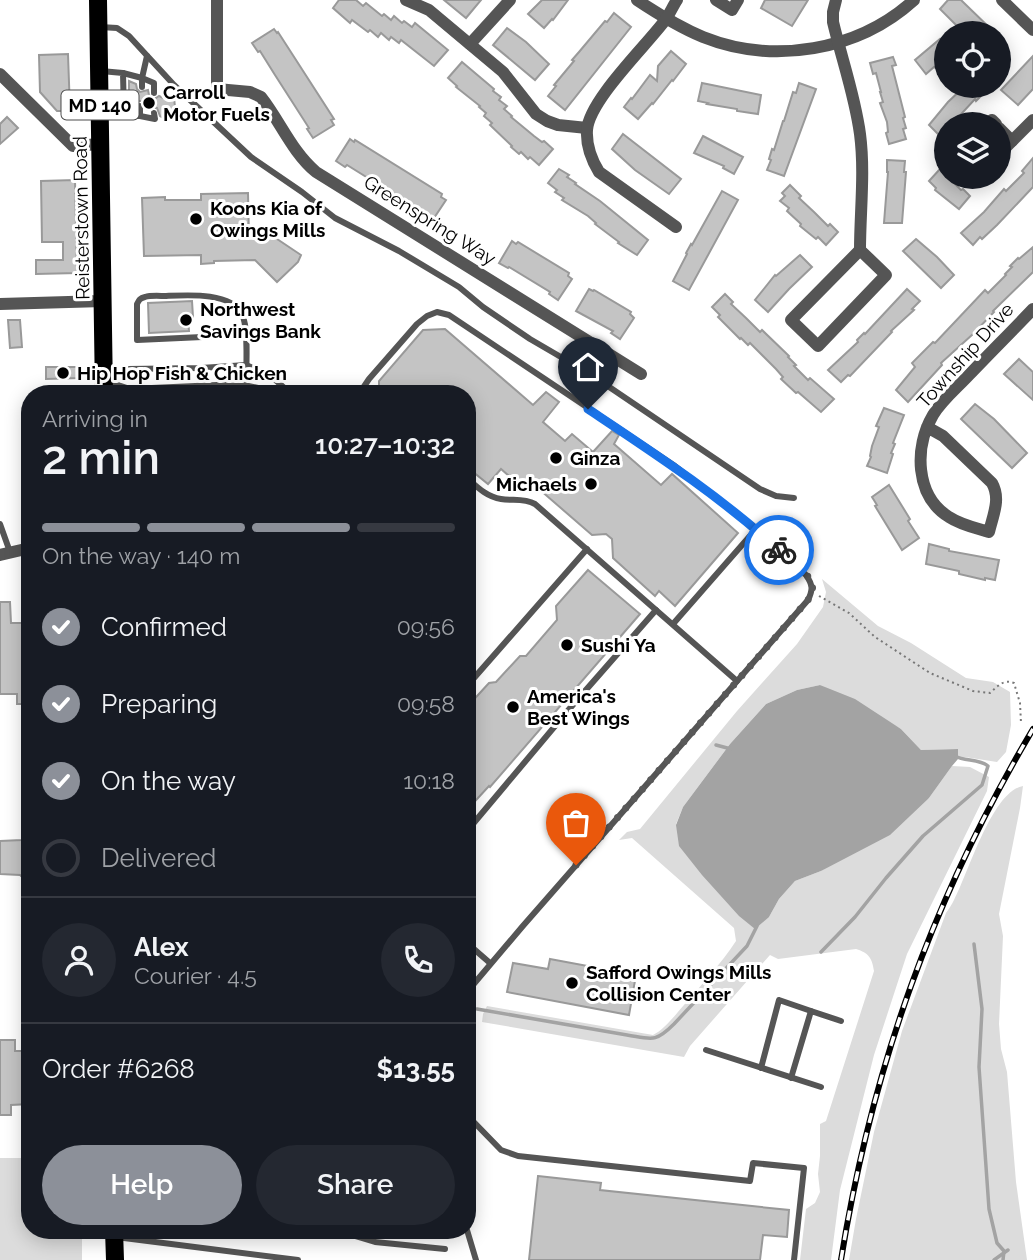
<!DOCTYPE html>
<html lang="en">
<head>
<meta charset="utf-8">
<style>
	:root { --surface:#171b24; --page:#242831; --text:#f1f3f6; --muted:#9ea1a6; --line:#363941; --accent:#8c9099 }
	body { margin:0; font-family:Raleway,sans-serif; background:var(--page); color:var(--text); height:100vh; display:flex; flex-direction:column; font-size:26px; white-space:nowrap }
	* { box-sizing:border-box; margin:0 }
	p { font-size:23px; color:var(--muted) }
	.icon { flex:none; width:38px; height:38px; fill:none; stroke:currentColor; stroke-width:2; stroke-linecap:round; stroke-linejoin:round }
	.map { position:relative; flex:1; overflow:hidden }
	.side { position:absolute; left:21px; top:385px; width:455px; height:854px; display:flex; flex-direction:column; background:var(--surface); border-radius:28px; box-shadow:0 4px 18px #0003 }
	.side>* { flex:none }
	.fabs { position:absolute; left:934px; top:21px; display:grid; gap:14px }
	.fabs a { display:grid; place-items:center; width:77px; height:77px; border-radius:50%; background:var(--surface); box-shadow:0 4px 18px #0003; font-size:35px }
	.pin { position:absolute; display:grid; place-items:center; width:60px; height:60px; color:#fff; margin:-72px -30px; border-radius:50% 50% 50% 0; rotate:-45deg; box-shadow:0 0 7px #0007 }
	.pin .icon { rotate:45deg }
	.courier { position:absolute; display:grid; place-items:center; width:70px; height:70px; margin:-35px; border:5px solid #1a73e8; border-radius:50%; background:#fff; color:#222; box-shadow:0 2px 9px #0007 }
	.overview em { font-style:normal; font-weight:600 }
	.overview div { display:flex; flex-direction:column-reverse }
	.overview { display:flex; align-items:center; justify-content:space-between; height:119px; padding:0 21px }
	h1 { font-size:46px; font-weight:600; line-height:52px }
	.bar { display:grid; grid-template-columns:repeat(4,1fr); gap:10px 7px; align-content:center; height:84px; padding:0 21px }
	.bar i { height:9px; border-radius:5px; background:var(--line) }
	.bar .current { background:var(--accent) }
	.bar p { grid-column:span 4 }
	.line { display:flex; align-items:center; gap:18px; padding:0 21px; border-top:2px solid var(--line) }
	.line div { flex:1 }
	.round { display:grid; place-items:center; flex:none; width:74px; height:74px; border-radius:37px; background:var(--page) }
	ol { padding:0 21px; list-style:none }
	li { display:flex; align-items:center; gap:21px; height:77px }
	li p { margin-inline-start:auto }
	li .icon { padding:7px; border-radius:50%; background:var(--accent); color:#fff; stroke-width:4 }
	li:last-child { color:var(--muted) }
	li i { width:38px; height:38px; border:4px solid var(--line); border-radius:50% }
	.cta { display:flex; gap:14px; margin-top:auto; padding:14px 21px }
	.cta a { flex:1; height:80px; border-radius:42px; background:var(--accent); color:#fff; font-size:28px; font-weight:600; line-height:80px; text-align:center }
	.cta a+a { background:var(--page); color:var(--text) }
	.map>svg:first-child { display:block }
</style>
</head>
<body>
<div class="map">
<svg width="1033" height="1260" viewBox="0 0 1033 1260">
	<rect width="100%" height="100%" fill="#fff"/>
	<g fill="#dcdcdc">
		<path d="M822 579 878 626 911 643 966 678 993 682 1010 692 1011 725 1006 752 997 762 965 757 958 759V749L921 750 901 729 820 685 797 690 766 704 730 744 683 807 676 824 769 917 779 899 795 881 821 871 929 798 952 766 970 767 989 777 987 791 907 954 874 1055 840 1190 831 1260H800L806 1209 815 1203 820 1192 818 1174 820 1156V1124L826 1121 874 971C872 958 869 953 856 949L778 959 770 955 690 1046 684 1057 482 1022 483 1014 487 1006 653 1035C665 1029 675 1015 684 1005 702 984 721 964 736 941L734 928 632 838 619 840 627 832 640 829 737 711 797 644 823 607 826 592Z"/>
		<path d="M1023 786 1020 808 999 914 1003 936 999 1024 1001 1049 1007 1072 1016 1182 1027 1260H849L856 1219 874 1132 902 1031 946 913C949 909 952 904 954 900 968 874 992 791 1023 786Z"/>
		<path d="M0 1158H30V1230H82V1260H0Z"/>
	</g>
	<path fill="#a3a3a3" d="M820 685 855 699 901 729 921 750 958 749V759L952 766 929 798 890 835 821 871 795 881 779 899 769 917 755 929 739 916 702 875 679 846 676 825 683 807 730 744 766 704 797 690Z"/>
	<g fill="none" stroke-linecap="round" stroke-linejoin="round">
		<g stroke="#a3a3a3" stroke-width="3.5">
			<path d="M716 745 731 749"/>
			<path d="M974 944 982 1009 979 1067 989 1209 997 1243 1004 1251 1003 1260"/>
			<path d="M821 952 855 917 886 878 923 836 982 785 988 766C978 758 965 762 955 756"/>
			<path d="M477 1009 627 1035C652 1039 655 1043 674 1024L747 946 757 926"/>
			<path d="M994 1260 1008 1250"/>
		</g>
	</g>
	<g fill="#c4c4c4" stroke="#999" stroke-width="2">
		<path d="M339 0H356L363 6 366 3 382 16 384 14 391 20 394 16 402 23 404 21 412 27 415 23 448 50 434 66 401 40 399 43 391 37 389 40 381 33 378 37 370 30 368 32 352 20 350 23 333 8Z"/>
		<path d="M444 0H481L466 18Z"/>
		<path d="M542 0H568L553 20 552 19 544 28 528 14Z"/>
		<path d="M765 0H808L792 26 761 8Z"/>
		<path d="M948 0H961L995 33H964L940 9Z"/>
		<path d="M614 13 631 27 565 110 548 96 556 86 554 85 574 61 572 60 579 52 605 21 607 22Z"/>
		<path d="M507 28 526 42 549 64 535 80 493 45Z"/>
		<path d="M274 29 277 33 278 32 334 119 331 120 334 125 313 138 307 129 309 128 275 75 260 51 258 52 252 43Z"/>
		<path d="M940 39 947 47V57L936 68 934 67 926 74 915 60Z"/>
		<path d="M671 51 686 64 673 81 672 80 653 104 652 103 638 119 624 107 631 98 632 99 650 75 657 81 658 66Z"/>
		<path d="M68 54 70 111H57L40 92 39 55Z"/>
		<path d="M1033 56V89L1018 105 1001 90Z"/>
		<path d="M893 57 896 65 892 66 905 117 903 118 906 128 903 129 906 139 889 144 886 133 888 132 887 122 880 103 883 102 880 92H881L876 73 873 74 870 63Z"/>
		<path d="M462 62 494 89 493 91 501 97 499 100 507 106 504 109 512 116 511 117 534 136 542 142 544 141 553 149 539 165 530 157 528 159 521 152 519 154 511 147 512 146 490 125 492 123 484 116 486 113 479 107 480 106 456 87 457 86 448 78Z"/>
		<path d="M129 81 136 84 137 89 140 92 148 90 149 95 152 98H156L159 96 163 98 174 97 176 118 165 119 160 116 157 108H152L149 110 146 109 145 104 142 101H138L135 103 129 100Z"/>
		<path d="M702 83 761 95 758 114 737 111V109L707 104 708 103 698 101Z"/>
		<path d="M799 83 816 89 784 176 767 170 771 160 769 159 772 149 774 150 783 121H784L793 92 796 93Z"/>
		<path d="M965 86H976L984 93 976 101 975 99 952 124H947V131L941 137 929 125 948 102Z"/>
		<path d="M7 117 18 128 0 144V124Z"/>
		<path d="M623 134 681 179 669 194 635 170 612 149Z"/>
		<path d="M703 136 743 157 734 174 723 168 724 166 694 153Z"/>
		<path d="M350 139 354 142 355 140 442 194 441 197 446 200 432 221 423 215 424 213 347 165 345 167 336 161Z"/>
		<path d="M1033 158V187L997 225 982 239 980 237 973 245 961 233 984 212 1004 189 1006 191 1024 173 1022 171Z"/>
		<path d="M887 160 905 161 904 172H906L902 223H884L888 172H887Z"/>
		<path d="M559 169 569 175 567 177 576 183 575 184 600 201 648 240 637 255 618 243 619 242 595 224 596 223 588 216 562 200 564 198 555 192 557 190 548 183Z"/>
		<path d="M940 169 961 190 963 189 970 196 959 209 935 190 936 188 929 181Z"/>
		<path d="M75 180 77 273 36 274V260H63V242H42L41 181Z"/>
		<path d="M790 185 801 196 799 198 814 212 828 226 830 224 838 232 826 245 818 237 816 239 800 226 801 224 787 211 789 208 780 201 785 196 782 193Z"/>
		<path d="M722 191 738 200 689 290 673 281 687 254 686 253 691 244 692 245Z"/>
		<path d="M248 193 249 238 274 237 301 255 298 262 277 282 255 260 214 261V263L201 264V255L144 256 142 198 165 197V200H201V194Z"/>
		<path d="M916 239 937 257 954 275 941 288 903 251Z"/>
		<path d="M512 241 516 244 518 242 569 273 568 276 572 279 558 300 549 294 550 292 509 267 508 268 499 263Z"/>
		<path d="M1033 247V272L993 311 994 312 973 334 941 363 942 365 908 402 896 390 915 367 912 363 933 342 935 343 985 290 988 293 1006 275 1005 274 1012 267 1010 266 1018 258 1019 259Z"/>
		<path d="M800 255 812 267 789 289 768 312 755 300 775 275 776 276Z"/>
		<path d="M589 289 593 291 594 290 631 312 630 314 634 318 620 339 611 333 613 331 576 311Z"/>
		<path d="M907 289 920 301 912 309 914 310 891 331 892 332 850 376 848 375 841 382 828 370 858 342 857 340 864 333 865 334Z"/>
		<path d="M725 294 733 302 731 304 746 318 760 332 762 330 789 356 788 357 796 365 794 366 808 380 810 378 834 399 821 412 798 392 796 393 781 379 783 377 776 369 750 343 748 345 741 338 740 339 718 317 720 315 712 307Z"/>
		<path d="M192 301 193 317H188L189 331 149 333 148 303Z"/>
		<path d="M8 320H20L22 347 10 348Z"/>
		<path d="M445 329 533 405 546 392 559 402 543 422 565 441 572 434 593 452 612 431 619 435 614 444 661 485 672 474 738 533 675 606 659 591 655 596 613 558 612 539 606 534 592 535 532 483 518 484 501 469 488 484 467 467V394H383L379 390V381L423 330Z"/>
		<path d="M1019 359 1033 372V400L1004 374Z"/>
		<path d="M46 367H80V378L46 379Z"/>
		<path d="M975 404 994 419 1027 453 1012 468 961 419Z"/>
		<path d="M884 408 904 415 893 443 895 444 891 453 893 454 887 473 867 466 871 457 870 456 872 446 879 427 876 426Z"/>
		<path d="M889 485 910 519 908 521 919 538 902 550 875 506 877 505 872 497Z"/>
		<path d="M929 544 949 549V551L999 560 995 580 985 578V580L959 574V571L926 564Z"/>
		<path d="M588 570 640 614 490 787 489 786 467 810V707L489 683 496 682 520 656H526L557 620 556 606Z"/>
		<path d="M0 602H10L11 623H30V704H17V694H0Z"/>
		<path d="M30 833V884L20 875 0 874V841L22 840Z"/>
		<path d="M550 959 636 975 629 1015 507 992 513 963 548 969Z"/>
		<path d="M0 1040H15V1051H27V1056H30V1104L11 1105V1115H0Z"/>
		<path d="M538 1176 601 1183 600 1190 789 1210 787 1237 763 1235 760 1260H529Z"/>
	</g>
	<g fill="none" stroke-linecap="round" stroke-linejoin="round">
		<path stroke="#777" stroke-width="2" stroke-dasharray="2 3.5" stroke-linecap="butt" d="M819 596 849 613 875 637 930 673 973 691 990 693C998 686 1003 679 1014 683L1020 703 1021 723"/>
		<g stroke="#555" stroke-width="6">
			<path d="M100 27 117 28 129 36 174 85 251 157 302 192 335 218 399 251 459 287 483 307 530 339 590 374 760 489 776 496 794 498"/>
			<path d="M147 56 142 78 154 83V93"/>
			<path d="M101 71 123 73 124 115H102"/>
			<path d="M123 73 142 78V87"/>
			<path d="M124 115 140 116V106"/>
			<path d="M140 116 155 119 154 113"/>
			<path d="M106 380 128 369 201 368 246 365 271 376 291 394"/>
			<path d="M106 381 130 389 239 384 258 388 265 394"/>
			<path d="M246 385C246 368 249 328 242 314 231 292 188 295 166 296 160 296 151 295 145 297 140 298 139 300 137 304V340L246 335"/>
			<path d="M359 394 369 379 417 324 427 316 437 312 449 315 675 466 756 529 806 575C813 585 813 590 808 600L522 927 467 992"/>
			<path d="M467 478C477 487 487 497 501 499 513 501 524 498 535 504L737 681"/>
			<path d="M0 524 10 552"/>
			<path d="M673 624 756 529"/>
			<path d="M467 686 587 549"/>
			<path d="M467 831 571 707 656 610"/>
			<path d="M467 943 490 963"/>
			<path d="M706 1050 821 1087"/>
			<path d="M761 1068 779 1000 811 1011"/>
			<path d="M791 1078 811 1011 841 1021"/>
			<path d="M467 1115 501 1150 518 1156 750 1181 753 1163 804 1168 794 1260"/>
			<path d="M335 1230 375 1242 445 1249"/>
			<path d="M467 1230 476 1260"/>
			<path d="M116 1237 298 1260"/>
		</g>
		<g stroke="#555" stroke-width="12">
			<path d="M217 0V89L250 92 261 97C280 121 292 152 316 172L641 374"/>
			<path d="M406 0 429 10 503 72 536 114 547 121 558 125 587 128"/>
			<path d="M637 0C658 14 679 27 703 37 773 65 858 51 914 0"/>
			<path d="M716 0 732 10 738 0"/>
			<path d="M836 0 833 12V22C842 60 855 96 860 134 865 172 860 212 860 250L791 320 818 346 886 275 860 250"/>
			<path d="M1002 0 1033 30"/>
			<path d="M470 44 510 0"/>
			<path d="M0 74 73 146 100 144"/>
			<path d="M987 124 992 120 996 124"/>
			<path d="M999 128 1012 141"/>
			<path d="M999 154 1033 120"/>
			<path d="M676 227 599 172C591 159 586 146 587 130 589 100 647 45 666 19 670 13 673 6 677 0"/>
			<path d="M0 304 103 301"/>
			<path d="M927 427 943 436 992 483C1001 499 993 515 989 532 976 528 961 525 949 517 915 496 914 447 933 415 942 400 957 388 969 375 990 353 1012 331 1033 309"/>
			<path d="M0 555 30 548"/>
		</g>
		<g stroke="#000" stroke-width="18">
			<path d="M98 0 104 394"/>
			<path d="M114 1230 115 1260"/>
		</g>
		<g stroke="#000" stroke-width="6">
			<path id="rail" d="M841 1260C872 1067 933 898 1033 729"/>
		</g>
		<use href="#rail" stroke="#fff" stroke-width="3.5" stroke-dasharray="10" stroke-linecap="butt"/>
	</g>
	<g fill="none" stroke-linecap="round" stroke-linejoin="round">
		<path stroke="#595959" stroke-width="7" stroke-dasharray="0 12.6" d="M576 865 808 600C810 596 814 590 812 584 809 573 787 557 779 550"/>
		<path stroke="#1a73e8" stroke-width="9" d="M588 409C654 453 720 496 779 550"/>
	</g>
	<g fill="#000" stroke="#fff" stroke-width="2.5">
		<circle cx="149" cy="103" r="7"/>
		<circle cx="196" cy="219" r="7"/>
		<circle cx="186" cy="320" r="7"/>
		<circle cx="63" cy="373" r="7"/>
		<circle cx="556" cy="458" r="7"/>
		<circle cx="591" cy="484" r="7"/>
		<circle cx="567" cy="645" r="7"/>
		<circle cx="513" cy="707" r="7"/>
		<circle cx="572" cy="983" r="7"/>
	</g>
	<g text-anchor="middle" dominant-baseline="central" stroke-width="6" stroke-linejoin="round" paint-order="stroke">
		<rect fill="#fff" stroke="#4c4c4c" stroke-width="2" x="61.5" y="90.5" width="77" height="29" rx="5"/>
		<g font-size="18" font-weight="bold" fill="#000">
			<text x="100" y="105">MD 140</text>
		</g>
		<g font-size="19" font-weight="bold" fill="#000" stroke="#fff" text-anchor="start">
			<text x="163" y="92">Carroll<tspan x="163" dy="22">Motor Fuels</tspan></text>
			<text x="210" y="208">Koons Kia of<tspan x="210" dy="22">Owings Mills</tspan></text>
			<text x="200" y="309">Northwest<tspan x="200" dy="22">Savings Bank</tspan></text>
			<text x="77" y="373">Hip Hop Fish &amp; Chicken</text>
			<text x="570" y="458">Ginza</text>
			<text x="577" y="484" text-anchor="end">Michaels</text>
			<text x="581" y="645">Sushi Ya</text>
			<text x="527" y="696">America's<tspan x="527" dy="22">Best Wings</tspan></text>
			<text x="586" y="972">Safford Owings Mills<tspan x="586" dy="22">Collision Center</tspan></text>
		</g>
		<g font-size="19" fill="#000" stroke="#fff">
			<text transform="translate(81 218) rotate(-91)">Reisterstown Road</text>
			<text transform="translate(430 220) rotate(32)">Greenspring Way</text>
			<text transform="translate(965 355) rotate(-48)">Township Drive</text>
		</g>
	</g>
</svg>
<div class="fabs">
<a><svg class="icon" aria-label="locate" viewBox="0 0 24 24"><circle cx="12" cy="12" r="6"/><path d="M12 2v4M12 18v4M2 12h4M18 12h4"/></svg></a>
<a><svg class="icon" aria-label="layers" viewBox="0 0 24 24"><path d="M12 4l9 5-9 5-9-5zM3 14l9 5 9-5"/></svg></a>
</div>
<div class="pin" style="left:576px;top:865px;background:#ea580c"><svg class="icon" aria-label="bag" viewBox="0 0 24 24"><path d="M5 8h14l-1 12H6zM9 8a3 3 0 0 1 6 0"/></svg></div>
<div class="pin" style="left:588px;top:409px;background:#1f2937"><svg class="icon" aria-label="home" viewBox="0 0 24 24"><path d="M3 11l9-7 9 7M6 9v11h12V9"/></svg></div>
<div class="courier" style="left:779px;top:550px"><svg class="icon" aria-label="bike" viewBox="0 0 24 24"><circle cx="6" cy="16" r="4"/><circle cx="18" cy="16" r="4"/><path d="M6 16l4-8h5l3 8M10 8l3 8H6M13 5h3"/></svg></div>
<section class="side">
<div class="overview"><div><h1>2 min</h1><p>Arriving in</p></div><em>10:27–10:32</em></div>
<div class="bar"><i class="current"></i><i class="current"></i><i class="current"></i><i></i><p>On the way · 140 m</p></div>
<ol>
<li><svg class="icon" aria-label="check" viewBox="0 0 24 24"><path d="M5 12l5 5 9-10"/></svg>Confirmed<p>09:56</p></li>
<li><svg class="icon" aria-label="check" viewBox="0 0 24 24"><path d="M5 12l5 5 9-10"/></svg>Preparing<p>09:58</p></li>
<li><svg class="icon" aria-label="check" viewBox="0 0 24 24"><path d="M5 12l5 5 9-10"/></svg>On the way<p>10:18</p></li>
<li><i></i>Delivered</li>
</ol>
<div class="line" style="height:126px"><a class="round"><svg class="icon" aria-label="person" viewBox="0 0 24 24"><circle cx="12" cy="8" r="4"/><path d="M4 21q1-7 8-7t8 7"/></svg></a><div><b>Alex</b><p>Courier · 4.5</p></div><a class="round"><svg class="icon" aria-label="phone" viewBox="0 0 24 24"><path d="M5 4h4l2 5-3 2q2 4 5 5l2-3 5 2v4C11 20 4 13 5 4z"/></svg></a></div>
<div class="line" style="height:91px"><div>Order #6268</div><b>$13.55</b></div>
<div class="cta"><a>Help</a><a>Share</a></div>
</section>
</div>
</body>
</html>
